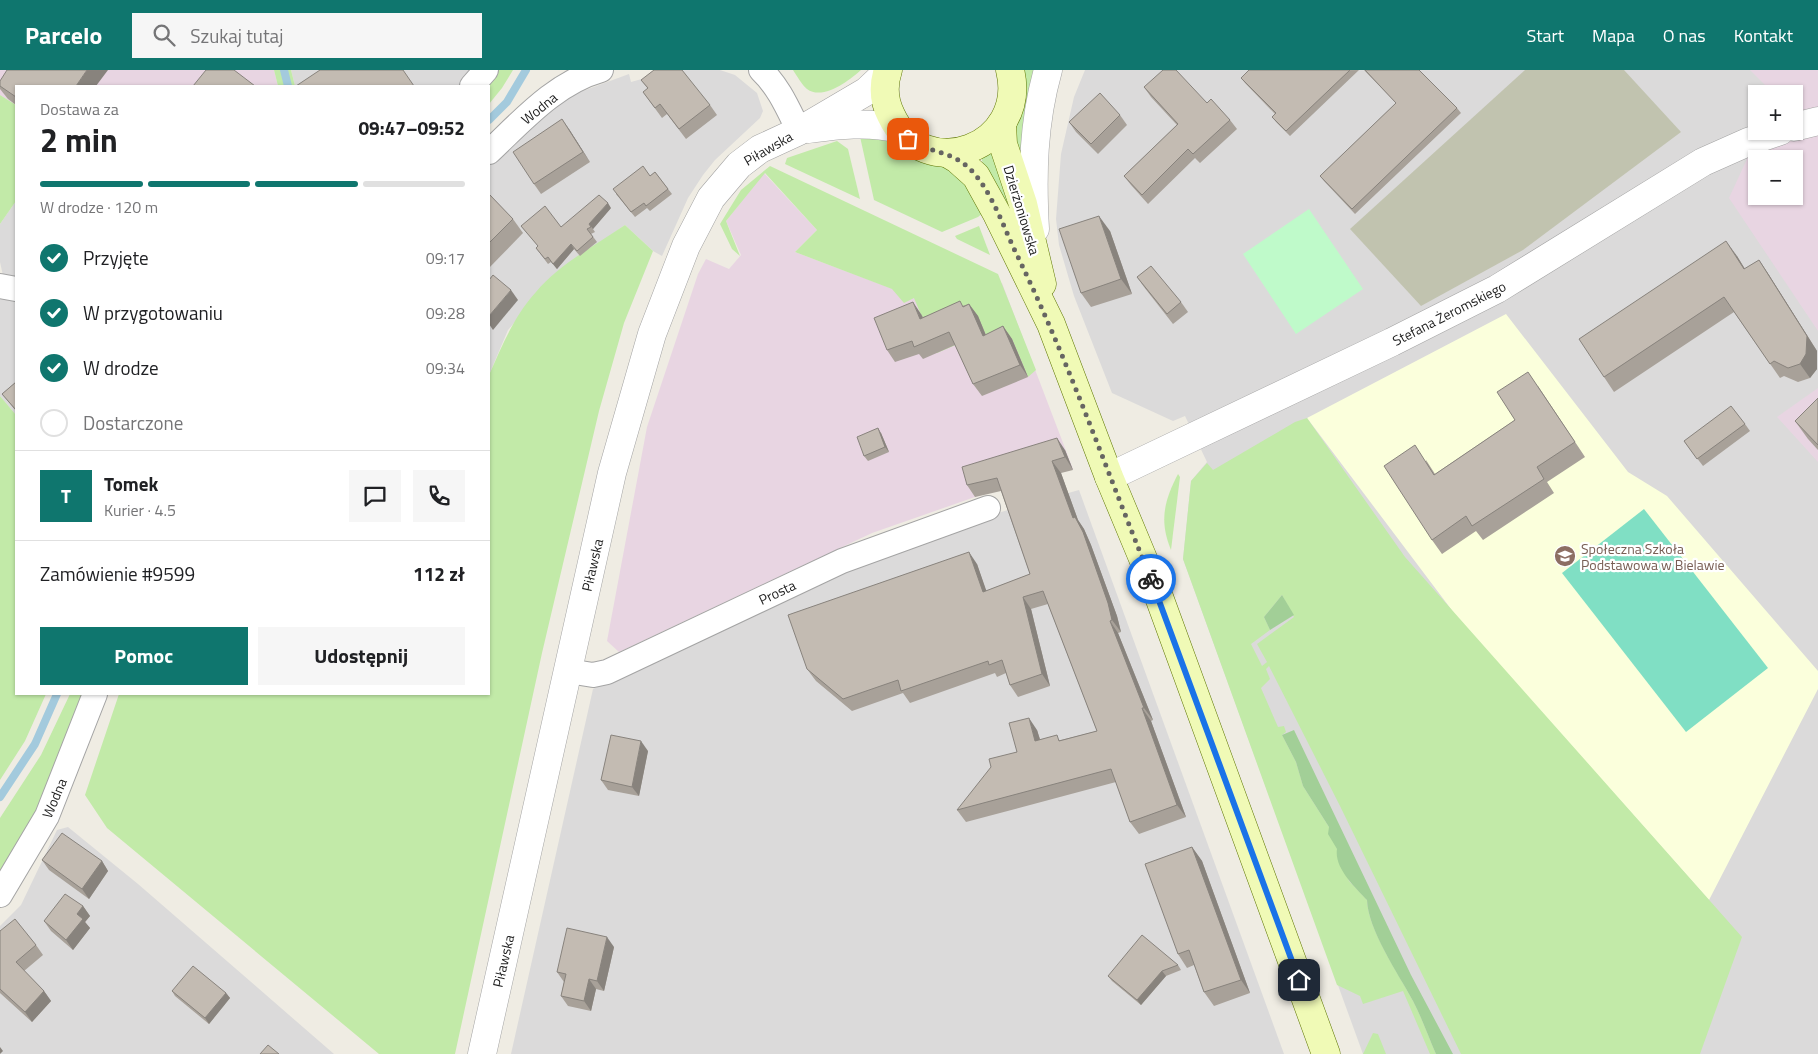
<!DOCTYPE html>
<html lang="pl">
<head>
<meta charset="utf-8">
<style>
	:root { --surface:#fff; --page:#f6f6f6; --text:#202124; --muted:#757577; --line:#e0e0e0; --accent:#0f766e }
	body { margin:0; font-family:"Titillium Web",sans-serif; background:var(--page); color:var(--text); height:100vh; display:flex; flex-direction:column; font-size:19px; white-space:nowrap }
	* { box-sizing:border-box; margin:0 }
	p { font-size:16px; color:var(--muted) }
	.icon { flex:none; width:28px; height:28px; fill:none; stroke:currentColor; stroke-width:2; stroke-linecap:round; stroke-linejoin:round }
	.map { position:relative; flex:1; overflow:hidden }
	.side { position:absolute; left:15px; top:15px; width:475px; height:610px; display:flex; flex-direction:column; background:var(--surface); border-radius:0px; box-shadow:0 1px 4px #0004 }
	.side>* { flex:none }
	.fabs { position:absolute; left:1748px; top:15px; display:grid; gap:10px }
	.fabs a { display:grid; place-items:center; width:55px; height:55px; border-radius:0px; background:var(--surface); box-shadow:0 1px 4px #0004; font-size:25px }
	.pin { position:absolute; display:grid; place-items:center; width:42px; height:42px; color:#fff; margin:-21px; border-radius:10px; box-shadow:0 2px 8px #0006 }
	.courier { position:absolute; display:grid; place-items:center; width:50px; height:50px; margin:-25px; border:4px solid #1a73e8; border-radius:50%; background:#fff; color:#222; box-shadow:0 1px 6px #0007 }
	.head em { font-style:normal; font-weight:700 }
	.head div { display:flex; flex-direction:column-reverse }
	.head { display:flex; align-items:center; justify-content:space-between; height:85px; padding:0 25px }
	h1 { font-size:32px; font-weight:700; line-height:38px }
	.bar { display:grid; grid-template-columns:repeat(4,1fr); gap:8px 5px; align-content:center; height:60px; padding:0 25px }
	.bar i { height:6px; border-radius:4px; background:var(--line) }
	.bar .active { background:var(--accent) }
	.bar p { grid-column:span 4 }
	.line { display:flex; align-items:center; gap:12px; padding:0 25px; border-top:1px solid var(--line) }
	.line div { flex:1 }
	.round { display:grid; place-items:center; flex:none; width:52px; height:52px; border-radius:0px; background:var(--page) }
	ol { padding:0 25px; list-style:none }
	li { display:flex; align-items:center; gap:15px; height:55px }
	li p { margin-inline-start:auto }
	li .icon { padding:5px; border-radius:50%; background:var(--accent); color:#fff; stroke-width:4 }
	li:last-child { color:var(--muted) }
	li i { width:28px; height:28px; border:2px solid var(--line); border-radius:50% }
	.cta { display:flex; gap:10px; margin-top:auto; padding:10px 25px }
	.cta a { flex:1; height:58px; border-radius:0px; background:var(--accent); color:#fff; font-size:20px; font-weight:700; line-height:58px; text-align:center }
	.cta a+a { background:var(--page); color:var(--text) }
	header { display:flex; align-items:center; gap:30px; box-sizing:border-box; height:70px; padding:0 25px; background:var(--accent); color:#fff }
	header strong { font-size:24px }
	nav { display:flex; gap:28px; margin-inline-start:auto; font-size:18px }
	.search { width:350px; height:45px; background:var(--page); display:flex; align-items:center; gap:12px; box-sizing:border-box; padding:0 18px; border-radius:0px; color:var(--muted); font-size:19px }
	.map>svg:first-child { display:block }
</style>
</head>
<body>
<header>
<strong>Parcelo</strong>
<div class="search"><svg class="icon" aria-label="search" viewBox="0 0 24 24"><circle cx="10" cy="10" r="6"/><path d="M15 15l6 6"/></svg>Szukaj tutaj</div>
<nav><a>Start</a><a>Mapa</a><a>O nas</a><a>Kontakt</a></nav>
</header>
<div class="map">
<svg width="1818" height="984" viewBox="0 0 1818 984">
	<rect width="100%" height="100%" fill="#efece3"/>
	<g fill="#dbdada" fill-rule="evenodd">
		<path d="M291 0H473L458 16H295Z"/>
		<path d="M674 0H720L735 5 757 23 763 41 760 48 715 90 703 105 688 128 662 186 653 181 625 155 559 201 508 260 489 305V93L548 40 572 25 629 4 631 12Z"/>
		<path d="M1085 0H1818V984H1363L1183 489 1191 411 1207 392 1185 346 1173 351 1112 323 1074 226 1059 175 1056 149 1061 84 1074 27ZM1756 24H1794V61H1756ZM1756 89H1794V126H1756Z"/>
		<path d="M16 131V213L4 210 0 192V154Z"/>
		<path d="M0 228 16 231V345L0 326Z"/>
		<path d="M1079 420 1284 984H511L593 619 799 519 987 446Z"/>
		<path d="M68 757 138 814 334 984H0V856L21 835 57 760Z"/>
	</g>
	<g fill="#e8d5e2" fill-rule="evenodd">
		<path d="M0 0H274L278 16H16V35L0 25Z"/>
		<path d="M1750 0H1818V261L1729 128 1760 61H1794V24H1774ZM1756 89H1794V126H1756Z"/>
		<path d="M764 103 817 160 795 182 893 219 900 227 914 228 1002 213 1073 399 975 427 872 463 619 582 607 571 647 357 698 204 706 189 729 199 741 185 726 151Z"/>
		<path d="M1818 318V392L1777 347Z"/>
	</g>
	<path fill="#fbffdc" d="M1506 244 1628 402 1667 426 1818 601V619L1709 830 1457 547 1307 348Z"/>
	<path fill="#c1c3af" d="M1525 0H1624L1681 62 1523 180 1421 236 1350 159Z"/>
	<g fill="#c2eaa8" fill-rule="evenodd">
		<path d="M274 0H291L295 16H278Z"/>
		<path d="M499 0H513L502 18 489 34V16H486Z"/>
		<path d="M793 0H861C850 10 823 31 807 19 802 15 797 6 793 0Z"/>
		<path d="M1022 0H1038L1022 100 1013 62 1024 30Z"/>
		<path d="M0 25 16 35V131L0 154Z"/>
		<path d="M859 62 881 67 912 86 949 99 961 106 984 142 978 147 942 162 874 130Z"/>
		<path d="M837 71 848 79 860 129 785 94 787 88Z"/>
		<path d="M994 80 1014 129 1005 133 982 91V88Z"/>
		<path d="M770 96 998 204 1036 300 1028 307 1012 269 986 265 977 246 958 274 937 283 914 228 904 233 892 219 795 182 817 160 765 103 726 151 740 186 732 179 720 154 741 120Z"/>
		<path d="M625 155 653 181 624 253 599 341 542 583 455 984H379L107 758 85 725 119 624H489V305C502 276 514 246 536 222 559 194 596 175 625 155Z"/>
		<path d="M979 156 990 185 957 169 955 166Z"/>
		<path d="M0 326 16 345V624H46L25 671 0 710Z"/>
		<path d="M1307 348 1405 487 1742 867 1700 984H1461L1340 736 1269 596 1266 599 1270 609 1261 618 1278 657 1284 656 1286 662 1282 665 1296 692 1303 716 1329 757 1349 811 1367 830C1368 860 1399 904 1413 931 1422 948 1428 966 1436 984H1430L1403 921 1363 934 1360 926 1337 915 1183 489 1191 411 1207 393 1213 400 1295 352ZM1282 525 1294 547 1257 574 1267 592 1262 596 1251 574 1270 560 1264 547Z"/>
		<path d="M1178 404 1180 407 1171 480C1159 451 1164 431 1178 404Z"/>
		<path d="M70 624H83L36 742 0 805V748L41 685Z"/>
		<path d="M1373 963 1378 964 1386 984H1363Z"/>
	</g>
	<g fill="#a2cf97">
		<path d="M1282 525 1294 545 1270 560 1264 547Z"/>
		<path d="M1294 660 1411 905 1453 984H1436C1428 966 1422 948 1413 931 1398 903 1368 860 1367 830 1355 817 1334 798 1337 779L1328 764 1329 757 1303 716 1296 692 1282 665Z"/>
	</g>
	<path fill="#bffaca" d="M1309 139 1363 219 1296 264 1243 184Z"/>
	<path fill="#80dfc4" d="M1644 439 1768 598 1686 662 1562 503Z"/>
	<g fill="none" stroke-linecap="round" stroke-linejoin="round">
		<g stroke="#a3cadd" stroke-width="8">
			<path d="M284 0 288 16"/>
			<path d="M489 50 507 32 526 0"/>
			<path d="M0 727 35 674 57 624"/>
		</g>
		<g stroke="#a4a4a4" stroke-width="26">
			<g id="minor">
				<path d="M761 0C779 17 788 39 799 61"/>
				<path d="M472 16 486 0"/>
				<path d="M489 82C522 51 555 13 601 0"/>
				<path d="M0 216 16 219"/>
				<path d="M568 601 593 605 607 602 842 491 988 438"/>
				<path d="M0 825 47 746 95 624"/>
			</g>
		</g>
		<g stroke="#a4a4a4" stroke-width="29">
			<g id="tertiary">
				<path d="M1794 57 1818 51"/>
				<path d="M808 59C838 55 868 51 899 59"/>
				<path d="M1035 159C1032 105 1033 53 1048 0"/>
				<path d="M1109 407 1392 272 1497 219 1703 92 1748 72 1780 61"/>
				<path d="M482 984 612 403 652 264 686 176 711 128 739 95 760 79 799 61 867 21 887 2"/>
			</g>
		</g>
		<g stroke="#5e7603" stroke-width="29">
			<g id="secondary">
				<path d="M888 0C883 15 884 31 891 45 924 117 1029 77 1010 0"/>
				<path d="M1002 54 1003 74 1023 134 1042 214"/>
				<path d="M947 83 957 89 976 106 997 144 1051 254 1109 407 1159 527 1326 984"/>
			</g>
		</g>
		<use href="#minor" stroke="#fff" stroke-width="24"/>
		<use href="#tertiary" stroke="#fff" stroke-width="28"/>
		<use href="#secondary" stroke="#f0fab6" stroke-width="28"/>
	</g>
	<g fill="#a8a199">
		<path d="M1249 0H1359L1290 66 1276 52 1272 47 1275 44 1245 13 1241 8Z"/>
		<path d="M1364 0H1419L1457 38 1461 43 1355 144 1324 111 1320 106 1396 33Z"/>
		<path d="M641 10 710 35 717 45 686 69 667 44 662 48 643 22 648 19Z"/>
		<path d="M0 11 16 16V35L8 29 0 19Z"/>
		<path d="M1144 17 1207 33 1230 50 1237 59 1200 93 1195 88 1148 134 1131 115 1124 106 1177 55 1151 27Z"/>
		<path d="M1120 45 1127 55 1098 84 1076 62 1069 52Z"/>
		<path d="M569 59 590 92 541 124 534 114Z"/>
		<path d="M655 102 672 124 650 141 647 138 635 147 616 124 650 106Z"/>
		<path d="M489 124 513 149 523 163 489 198Z"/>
		<path d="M611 138 593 159 595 162 591 164 597 172 580 186 574 179 557 199 551 192 548 194 536 178 538 176 521 156 561 157Z"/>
		<path d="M1110 161 1132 224 1091 237 1081 223Z"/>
		<path d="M1737 186 1745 199 1759 190 1769 205 1817 281V299L1810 308 1798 312 1784 306 1780 308 1734 242 1614 322 1604 307Z"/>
		<path d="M1137 207 1181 232 1188 242 1173 254 1144 217Z"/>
		<path d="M969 234 978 246 986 265 1003 256 1012 269 1028 307 982 326 973 314 955 275 923 289 919 284 895 292 887 280 921 244 923 247Z"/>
		<path d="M16 312V341L2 324Z"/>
		<path d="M1538 316 1585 387 1547 412 1554 423 1483 470 1476 461 1442 484 1432 470 1426 390 1435 404 1515 350Z"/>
		<path d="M1818 328V380L1808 369 1795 351Z"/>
		<path d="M1745 354 1750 361 1703 396 1684 371Z"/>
		<path d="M881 363 889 382 868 391 864 386Z"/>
		<path d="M1065 380 1073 400 1061 403 1078 450 1084 459 1091 475 1117 546 1121 562 1118 563 1153 650 1151 651 1186 747 1139 764 1130 752 1116 712 966 752 957 740 1017 682 1037 660 1040 669 1061 670 1097 661 1048 534 1031 539 1050 616 1018 627 1010 615 1006 603 997 607 995 603 910 633 903 623 852 641 816 611 807 599 977 494 986 521 1030 504 1001 421 975 427 967 415Z"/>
		<path d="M648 681 639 726 608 720 601 710Z"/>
		<path d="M1192 777 1202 791 1250 923 1214 936 1204 922 1194 895 1187 898 1178 884Z"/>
		<path d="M42 790 102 791 108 801 89 829 49 800Z"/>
		<path d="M83 836 90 846 85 852 90 858 73 880 51 861 44 851Z"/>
		<path d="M0 861 36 875 43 885 24 901 44 921 51 931 32 952 0 923Z"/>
		<path d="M614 877 604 921 596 919 591 941 568 936 561 926 564 912 557 902Z"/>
		<path d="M1178 895 1181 900 1166 906 1141 935 1112 911 1108 906Z"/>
		<path d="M172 921 226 923 230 928 209 954 175 926Z"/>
	</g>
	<g fill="#88837d">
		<path d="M87 0H108L96 16H76Z"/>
		<path d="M562 49 569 59 590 92 583 82Z"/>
		<path d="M608 133 611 138 593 159 589 154Z"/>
		<path d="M1099 146 1110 161 1132 224 1121 209Z"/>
		<path d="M1726 171 1737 186 1754 214 1744 199Z"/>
		<path d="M571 174 574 179 557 199 553 194Z"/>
		<path d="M1759 190 1769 205 1817 281V299L1810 308 1800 294Z"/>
		<path d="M511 220 518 230 493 260 489 254V246Z"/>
		<path d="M913 232 921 244 928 261 920 249Z"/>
		<path d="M969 234 978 246 991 278 983 266Z"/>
		<path d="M1003 256 1012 269 1028 307 1020 295Z"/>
		<path d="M878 358 881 363 889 382 885 377Z"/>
		<path d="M1057 368 1065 380 1073 400 1065 387Z"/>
		<path d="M1052 391 1061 403 1078 450 1084 459 1091 475 1117 546 1121 562 1112 550 1073 448Z"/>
		<path d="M969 482 977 494 991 534 983 522Z"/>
		<path d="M1023 527 1031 539 1050 616 1042 604Z"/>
		<path d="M1110 551 1118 563 1153 650 1144 638Z"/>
		<path d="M1142 638 1151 651 1186 747 1177 735Z"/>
		<path d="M1029 648 1037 660 1044 683 1035 671Z"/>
		<path d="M641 671 648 681 639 726 632 717Z"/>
		<path d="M1192 777 1202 791 1250 923 1241 910Z"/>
		<path d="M102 791 108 801 89 829 82 819Z"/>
		<path d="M83 836 90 846 85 852 90 858 73 880 66 870 77 844Z"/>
		<path d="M607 867 614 877 604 921 597 911Z"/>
		<path d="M1162 901 1166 906 1141 935 1137 930Z"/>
		<path d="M589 909 596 919 591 941 584 931Z"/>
		<path d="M44 921 51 931 32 952 25 942Z"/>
		<path d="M226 923 230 928 209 954 205 948Z"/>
		<path d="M0 977 3 981 0 984Z"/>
	</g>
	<g fill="#c3bbb2" stroke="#88837d">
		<path d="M7 0H87L76 16H16V27L0 16V11Z"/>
		<path d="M206 0H234L255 16H193Z"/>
		<path d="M320 0H403L414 16H296Z"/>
		<path d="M654 0H682L710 35 679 59 660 34 655 38 643 22 648 18 641 10Z"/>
		<path d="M1163 0H1176L1207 33 1211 29 1230 50 1193 84 1188 79 1142 125 1124 106 1178 54 1144 17Z"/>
		<path d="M1249 0H1350L1286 61 1272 47 1276 43 1241 8Z"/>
		<path d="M1365 0H1419L1457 38 1352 139 1320 106 1396 33Z"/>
		<path d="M1100 23 1120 45 1091 74 1069 52Z"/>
		<path d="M562 49 583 82 534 114 513 82Z"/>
		<path d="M643 96 650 106 655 102 668 119 646 136 644 133 631 142 613 119Z"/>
		<path d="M489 124 513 149 489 173Z"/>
		<path d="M599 125 608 133 589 154 591 157 587 159 593 167 577 181 571 174 553 194 548 187 545 189 536 178 538 176 521 156 545 136 561 157Z"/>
		<path d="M1099 146 1121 209 1081 223 1059 159Z"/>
		<path d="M1726 171 1744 199 1759 190 1807 266 1806 284 1800 294 1788 298 1774 291 1770 294 1724 227 1604 307 1579 269Z"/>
		<path d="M1151 196 1181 232 1167 244 1137 207Z"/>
		<path d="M493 205 511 220 489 246V210Z"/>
		<path d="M960 231 963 237 969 234 983 266 1003 256 1020 295 973 314 949 262 914 277 912 271 887 280 874 248 913 232 920 249Z"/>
		<path d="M1528 302 1575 372 1537 397 1544 409 1472 456 1466 446 1432 470 1384 396 1415 375 1434 405 1515 350 1497 322Z"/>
		<path d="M16 312V340L2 324Z"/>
		<path d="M1818 328V375L1795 351Z"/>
		<path d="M1731 336 1745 354 1697 389 1684 371Z"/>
		<path d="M878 358 885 377 864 386 857 367Z"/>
		<path d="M1057 368 1065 387 1052 391 1073 448 1075 447 1083 462 1108 533 1112 550 1110 551 1144 638H1142L1177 735 1130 752 1111 699 957 740 991 697 989 689 1017 682 1009 653 1029 648 1035 671 1057 665 1059 671 1097 661 1043 521 1023 527 1042 604 1010 615 1002 590 989 595 988 591 901 621 898 610 843 629 807 599 788 545 969 482 983 522 1030 504 997 408 967 415 962 397Z"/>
		<path d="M611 665 641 671 632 717 601 710Z"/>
		<path d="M62 763 102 791 82 819 42 790Z"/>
		<path d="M1192 777 1241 910 1204 922 1189 880 1178 884 1145 794Z"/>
		<path d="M65 824 83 836 77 844 83 849 66 870 44 851Z"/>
		<path d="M15 849 36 875 16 892 44 921 25 942 0 919V861Z"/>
		<path d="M567 858 607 867 597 911 589 909 584 931 561 926 566 904 557 902Z"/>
		<path d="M1142 865 1178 895 1162 901 1137 930 1108 906Z"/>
		<path d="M193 896 226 923 205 948 172 921Z"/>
		<path d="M268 975 279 984H260Z"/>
	</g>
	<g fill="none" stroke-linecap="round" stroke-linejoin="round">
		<path stroke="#666562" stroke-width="5" stroke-dasharray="0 9" d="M908 69C930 83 953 81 971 100 991 120 1004 158 1016 183 1068 289 1106 400 1151 509"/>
		<path stroke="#1a73e8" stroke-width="6" d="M1151 509 1299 910"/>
	</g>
	<defs>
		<g id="school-disc" transform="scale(1.125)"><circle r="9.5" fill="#8d6e63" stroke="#fff"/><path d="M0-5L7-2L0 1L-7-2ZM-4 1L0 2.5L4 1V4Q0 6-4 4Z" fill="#fff"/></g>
	</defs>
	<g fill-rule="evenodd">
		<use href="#school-disc" x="1565" y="486"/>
	</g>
	<g text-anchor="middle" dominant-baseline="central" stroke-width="4.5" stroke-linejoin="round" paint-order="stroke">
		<g font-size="14" fill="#1d1d1d" stroke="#fff">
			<text transform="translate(539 38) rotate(-39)">Wodna</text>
			<text transform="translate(768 78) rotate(-30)">Piławska</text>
			<text transform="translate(1022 140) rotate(73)">Dzierżoniowska</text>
			<text transform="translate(1449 243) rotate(-27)">Stefana Żeromskiego</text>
			<text transform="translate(592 495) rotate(-77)">Piławska</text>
			<text transform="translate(777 522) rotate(-25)">Prosta</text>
			<text transform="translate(54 728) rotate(-67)">Wodna</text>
			<text transform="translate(503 891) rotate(-77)">Piławska</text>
		</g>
		<g font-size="14" fill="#785e54" stroke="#fff" text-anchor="start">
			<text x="1581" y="478">Społeczna Szkoła<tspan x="1581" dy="16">Podstawowa w Bielawie</tspan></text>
		</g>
	</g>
</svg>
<div class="fabs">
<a>+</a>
<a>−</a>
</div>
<div class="pin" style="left:908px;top:69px;background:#ea580c"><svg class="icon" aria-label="bag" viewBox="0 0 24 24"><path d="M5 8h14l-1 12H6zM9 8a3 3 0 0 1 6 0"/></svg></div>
<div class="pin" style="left:1299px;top:910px;background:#1f2937"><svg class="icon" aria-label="home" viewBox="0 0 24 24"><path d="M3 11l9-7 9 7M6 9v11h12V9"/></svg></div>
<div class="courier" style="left:1151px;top:509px"><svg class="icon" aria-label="bike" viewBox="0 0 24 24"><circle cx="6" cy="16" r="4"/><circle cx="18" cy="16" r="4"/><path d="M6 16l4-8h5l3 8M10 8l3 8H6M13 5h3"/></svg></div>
<section class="side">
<div class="head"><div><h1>2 min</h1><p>Dostawa za</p></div><em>09:47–09:52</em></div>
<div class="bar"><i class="active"></i><i class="active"></i><i class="active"></i><i></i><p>W drodze · 120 m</p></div>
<ol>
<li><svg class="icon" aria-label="check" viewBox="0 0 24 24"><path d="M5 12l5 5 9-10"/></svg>Przyjęte<p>09:17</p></li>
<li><svg class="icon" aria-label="check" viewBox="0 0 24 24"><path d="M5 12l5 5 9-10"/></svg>W przygotowaniu<p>09:28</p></li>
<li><svg class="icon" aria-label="check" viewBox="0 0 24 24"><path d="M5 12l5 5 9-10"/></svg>W drodze<p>09:34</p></li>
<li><i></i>Dostarczone</li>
</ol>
<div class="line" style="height:90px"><b class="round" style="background:var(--accent);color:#fff">T</b><div><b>Tomek</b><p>Kurier · 4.5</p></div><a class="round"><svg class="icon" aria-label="chat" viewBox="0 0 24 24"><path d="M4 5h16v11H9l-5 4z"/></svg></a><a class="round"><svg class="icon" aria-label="phone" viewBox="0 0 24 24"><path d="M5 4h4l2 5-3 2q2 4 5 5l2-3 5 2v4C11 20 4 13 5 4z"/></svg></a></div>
<div class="line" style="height:65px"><div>Zamówienie #9599</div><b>112 zł</b></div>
<div class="cta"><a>Pomoc</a><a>Udostępnij</a></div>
</section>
</div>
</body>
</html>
